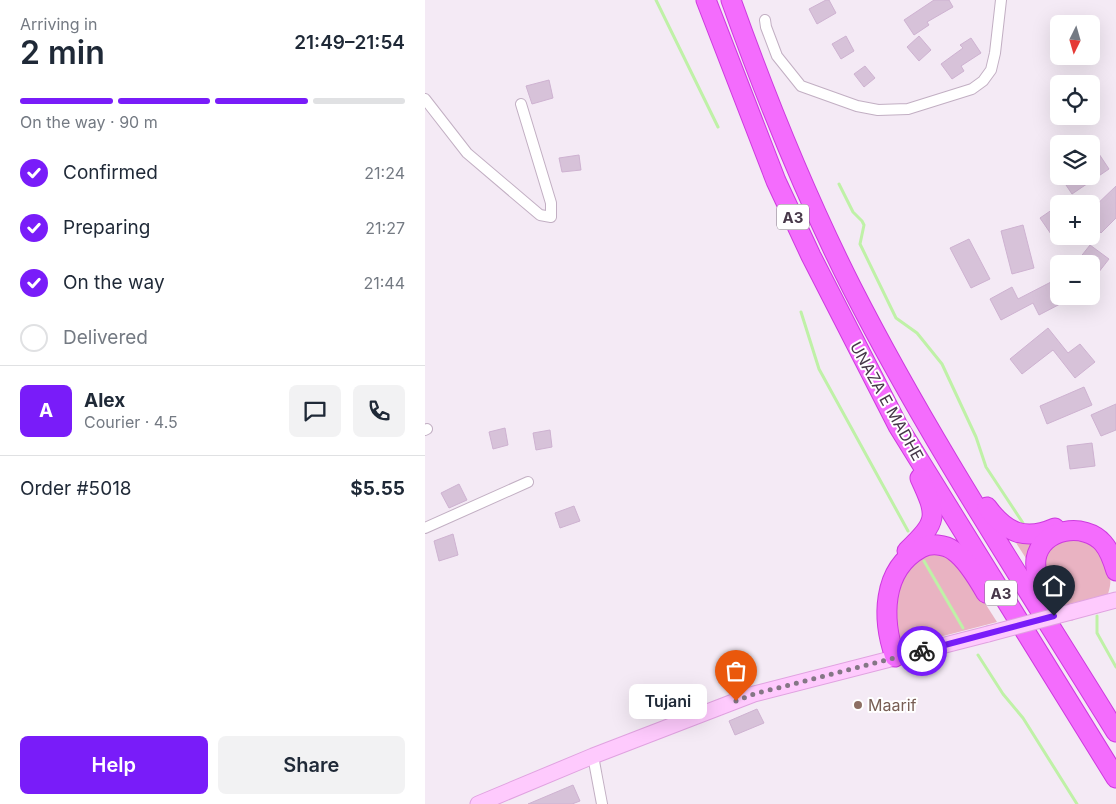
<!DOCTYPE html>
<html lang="en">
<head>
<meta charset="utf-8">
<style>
	:root { --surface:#fff; --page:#f2f2f3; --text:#1f2937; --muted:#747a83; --line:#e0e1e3; --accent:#791cf9 }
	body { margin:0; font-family:Inter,sans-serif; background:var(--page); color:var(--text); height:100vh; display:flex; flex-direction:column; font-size:19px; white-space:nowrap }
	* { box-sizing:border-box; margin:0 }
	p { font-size:16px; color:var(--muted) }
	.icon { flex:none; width:28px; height:28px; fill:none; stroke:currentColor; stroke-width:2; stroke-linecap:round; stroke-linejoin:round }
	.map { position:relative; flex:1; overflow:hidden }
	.details { display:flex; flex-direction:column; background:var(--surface); width:425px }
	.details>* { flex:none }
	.needle { width:32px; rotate:185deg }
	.tools { position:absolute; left:625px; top:15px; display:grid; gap:10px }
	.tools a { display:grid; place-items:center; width:50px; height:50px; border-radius:8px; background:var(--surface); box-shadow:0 5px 20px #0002; font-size:25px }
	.pin { position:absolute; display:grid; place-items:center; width:42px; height:42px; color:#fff; margin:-51px -21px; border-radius:50% 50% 50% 0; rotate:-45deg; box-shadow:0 0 5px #0007 }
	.pin .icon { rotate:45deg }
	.courier { position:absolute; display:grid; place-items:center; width:50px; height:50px; margin:-25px; border:4px solid #791cf9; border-radius:50%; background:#fff; color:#222; box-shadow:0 1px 6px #0007 }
	.bubble { position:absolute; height:35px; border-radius:8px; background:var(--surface); box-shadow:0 5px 20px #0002; font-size:16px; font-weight:600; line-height:35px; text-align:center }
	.head em { font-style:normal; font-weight:600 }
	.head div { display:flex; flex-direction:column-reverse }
	.head { display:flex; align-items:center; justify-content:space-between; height:85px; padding:0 20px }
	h1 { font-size:32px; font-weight:600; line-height:38px }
	.bar { display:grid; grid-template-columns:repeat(4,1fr); gap:8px 5px; align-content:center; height:60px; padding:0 20px }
	.bar i { height:6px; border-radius:4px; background:var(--line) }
	.bar .active { background:var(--accent) }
	.bar p { grid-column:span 4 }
	.line { display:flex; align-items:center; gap:12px; padding:0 20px; border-top:1px solid var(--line) }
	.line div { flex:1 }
	.round { display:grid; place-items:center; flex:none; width:52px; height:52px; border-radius:8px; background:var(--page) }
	ol { padding:0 20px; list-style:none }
	li { display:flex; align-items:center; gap:15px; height:55px }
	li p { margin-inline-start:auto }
	li .icon { padding:5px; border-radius:50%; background:var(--accent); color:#fff; stroke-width:4 }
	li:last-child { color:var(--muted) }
	li i { width:28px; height:28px; border:2px solid var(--line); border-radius:50% }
	.cta { display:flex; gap:10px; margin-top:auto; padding:10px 20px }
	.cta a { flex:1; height:58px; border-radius:8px; background:var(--accent); color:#fff; font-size:20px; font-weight:600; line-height:58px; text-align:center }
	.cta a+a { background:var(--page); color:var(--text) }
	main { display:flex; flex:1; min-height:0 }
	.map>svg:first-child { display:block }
</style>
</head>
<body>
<main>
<section class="details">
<div class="head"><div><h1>2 min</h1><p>Arriving in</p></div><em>21:49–21:54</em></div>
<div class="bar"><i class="active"></i><i class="active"></i><i class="active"></i><i></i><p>On the way · 90 m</p></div>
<ol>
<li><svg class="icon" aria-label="check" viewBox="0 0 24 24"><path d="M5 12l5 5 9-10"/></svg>Confirmed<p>21:24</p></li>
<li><svg class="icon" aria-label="check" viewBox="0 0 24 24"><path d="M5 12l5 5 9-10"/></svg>Preparing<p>21:27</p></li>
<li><svg class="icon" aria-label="check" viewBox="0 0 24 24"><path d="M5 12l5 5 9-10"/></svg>On the way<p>21:44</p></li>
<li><i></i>Delivered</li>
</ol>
<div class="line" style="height:90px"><b class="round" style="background:var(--accent);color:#fff">A</b><div><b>Alex</b><p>Courier · 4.5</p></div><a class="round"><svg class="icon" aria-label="chat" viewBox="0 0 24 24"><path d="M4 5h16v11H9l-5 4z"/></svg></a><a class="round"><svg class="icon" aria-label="phone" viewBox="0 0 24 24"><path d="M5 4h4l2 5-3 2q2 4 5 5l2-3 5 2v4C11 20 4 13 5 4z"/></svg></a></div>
<div class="line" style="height:65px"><div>Order #5018</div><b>$5.55</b></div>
<div class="cta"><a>Help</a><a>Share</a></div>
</section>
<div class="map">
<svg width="691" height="804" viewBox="0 0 691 804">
	<rect width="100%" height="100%" fill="#f4eaf5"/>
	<g fill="#e9b3c2">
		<path d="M588 538 612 540 604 563Z"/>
		<path d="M632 538 667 539C678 557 691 573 683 594L633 607 620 584V548Z"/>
		<path d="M510 550 535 564 572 622 476 647 466 631 477 570Z"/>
	</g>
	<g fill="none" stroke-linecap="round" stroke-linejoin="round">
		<g stroke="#bff1a7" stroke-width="3">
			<path d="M231 0 293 127"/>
			<path d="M414 184 428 212 437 221 439 225 435 244 471 318 492 333 517 364 551 437 561 467 598 523"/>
			<path d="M376 312 394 369 483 531"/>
			<path d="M499 561 538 628"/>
			<path d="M672 616V633L691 667"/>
			<path d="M553 655 578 694 598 718 652 804"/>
		</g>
	</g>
	<g fill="#d7c2d9" stroke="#ceb2d1">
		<path d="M401 0H404L411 13 392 24 384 9Z"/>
		<path d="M509 0H524L528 7 502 22 504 25 489 35 479 20Z"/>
		<path d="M421 36 429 51 416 59 407 44Z"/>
		<path d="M494 36 506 50 494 61 482 47Z"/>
		<path d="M546 38 556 53 536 66 539 71 527 79 516 64 538 48 535 45Z"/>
		<path d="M440 66 450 78 439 87 429 74Z"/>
		<path d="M124 80 128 98 107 104 101 86Z"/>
		<path d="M666 142 684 169 647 194 635 176H666Z"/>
		<path d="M154 155 156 170 137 172 134 158Z"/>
		<path d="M691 186V218L676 233 666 222V210Z"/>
		<path d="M634 205V234L628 237 615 218Z"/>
		<path d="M598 225 609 268 587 274 576 231Z"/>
		<path d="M544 239 565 279 546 288 525 248Z"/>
		<path d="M665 245 684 259 666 282V264H650Z"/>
		<path d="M626 282 637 303 614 315 608 303 576 320 565 299 587 287 593 299Z"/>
		<path d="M623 328 643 353 655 344 670 362 650 378 628 350 597 374 585 359Z"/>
		<path d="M659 387 667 405 622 424 615 406Z"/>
		<path d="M691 404V430L676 436 666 415Z"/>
		<path d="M80 428 83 445 68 449 64 432Z"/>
		<path d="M125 430 127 447 111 450 108 433Z"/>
		<path d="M667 443 670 466 645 469 642 446Z"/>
		<path d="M34 484 42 500 24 508 16 493Z"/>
		<path d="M149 506 155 521 135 528 130 513Z"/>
		<path d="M28 534 33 555 14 561 9 541Z"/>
		<path d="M332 709 339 723 310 735 304 721Z"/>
		<path d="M148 785 155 801 147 804H103Z"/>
	</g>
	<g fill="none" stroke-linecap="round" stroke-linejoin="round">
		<g stroke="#c2afc3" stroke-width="12">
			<g id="street">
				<path d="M340 20 341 27 352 56 376 86 432 106 453 110 483 109 547 89 558 81 566 70 570 53 576 0"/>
				<path d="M0 99 42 153 115 215 126 217V203L96 104"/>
				<path d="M0 430 2 429"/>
				<path d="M0 528 103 482"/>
				<path d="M168 756 177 804"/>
			</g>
		</g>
		<g stroke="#e0a2e0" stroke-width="17">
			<g id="secondary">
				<path d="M646 612 691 600"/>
				<path d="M53 804 168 756 329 694 563 634"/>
			</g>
		</g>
		<g stroke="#cd3bde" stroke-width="21">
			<g id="highway">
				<path d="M281 0 351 181 386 256 473 426 691 778"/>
				<path d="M306 0C341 98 380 195 427 288 505 441 601 586 691 732"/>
				<path d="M562 507C581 533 600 541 630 528"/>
				<path d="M482 551C513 521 513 517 495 478"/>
				<path d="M627 605C618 591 609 576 611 559 616 528 660 522 678 543 685 551 688 561 691 571"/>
				<path d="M470 657C457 620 456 570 496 548 505 543 520 544 529 551 542 560 553 579 561 593"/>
			</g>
		</g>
		<use href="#street" stroke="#fff" stroke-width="10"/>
		<use href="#secondary" stroke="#fecafd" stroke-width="15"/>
		<use href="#highway" stroke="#f46cfd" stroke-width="19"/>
		<g stroke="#e0a2e0" stroke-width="17" stroke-linecap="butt">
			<path id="secondary-bridge" d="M563 634 646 612"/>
		</g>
		<use href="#secondary-bridge" stroke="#fecafd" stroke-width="15"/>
	</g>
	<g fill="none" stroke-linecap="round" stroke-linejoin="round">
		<path stroke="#847685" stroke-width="5" stroke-dasharray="0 9" d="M311 701 329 694 497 651"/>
		<path stroke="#791cf9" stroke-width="6" d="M497 651 629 616"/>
	</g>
	<circle fill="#8d6e63" stroke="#fff" stroke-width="2" cx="433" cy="705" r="5"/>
	<g text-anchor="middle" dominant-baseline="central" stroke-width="4" stroke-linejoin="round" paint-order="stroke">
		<g fill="#fff" stroke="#7e7480" stroke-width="1">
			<rect x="352" y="204.5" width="32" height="25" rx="4"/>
			<rect x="560" y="580.5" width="32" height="25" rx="4"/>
		</g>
		<g font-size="15" font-weight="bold" fill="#473849">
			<text x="368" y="217">A3</text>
			<text x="576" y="593">A3</text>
		</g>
		<g font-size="16" fill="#473849" stroke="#fff">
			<text transform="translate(462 401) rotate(61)">UNAZA E MADHE</text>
		</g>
		<g font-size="16" fill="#785e54" stroke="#fff" text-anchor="start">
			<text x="443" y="705">Maarif</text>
		</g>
	</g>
</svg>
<div class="tools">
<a><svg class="needle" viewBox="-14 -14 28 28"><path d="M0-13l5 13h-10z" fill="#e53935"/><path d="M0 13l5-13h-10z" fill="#747a83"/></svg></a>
<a><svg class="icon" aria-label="locate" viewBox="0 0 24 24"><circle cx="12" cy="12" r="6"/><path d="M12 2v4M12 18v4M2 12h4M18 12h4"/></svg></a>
<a><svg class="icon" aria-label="layers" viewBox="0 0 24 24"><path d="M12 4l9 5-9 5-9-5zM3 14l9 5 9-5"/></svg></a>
<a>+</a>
<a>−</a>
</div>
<div class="pin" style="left:311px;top:701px;background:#ea580c"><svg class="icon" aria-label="bag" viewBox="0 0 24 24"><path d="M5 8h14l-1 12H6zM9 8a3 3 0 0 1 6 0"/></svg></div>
<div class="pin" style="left:629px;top:616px;background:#1f2937"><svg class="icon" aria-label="home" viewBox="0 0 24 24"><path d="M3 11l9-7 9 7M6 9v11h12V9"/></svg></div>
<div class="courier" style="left:497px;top:651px"><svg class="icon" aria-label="bike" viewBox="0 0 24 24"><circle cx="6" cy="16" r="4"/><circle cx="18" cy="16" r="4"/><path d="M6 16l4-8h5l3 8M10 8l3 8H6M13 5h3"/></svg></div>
<div class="bubble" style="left:204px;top:684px;width:78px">Tujani</div>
</div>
</main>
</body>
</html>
